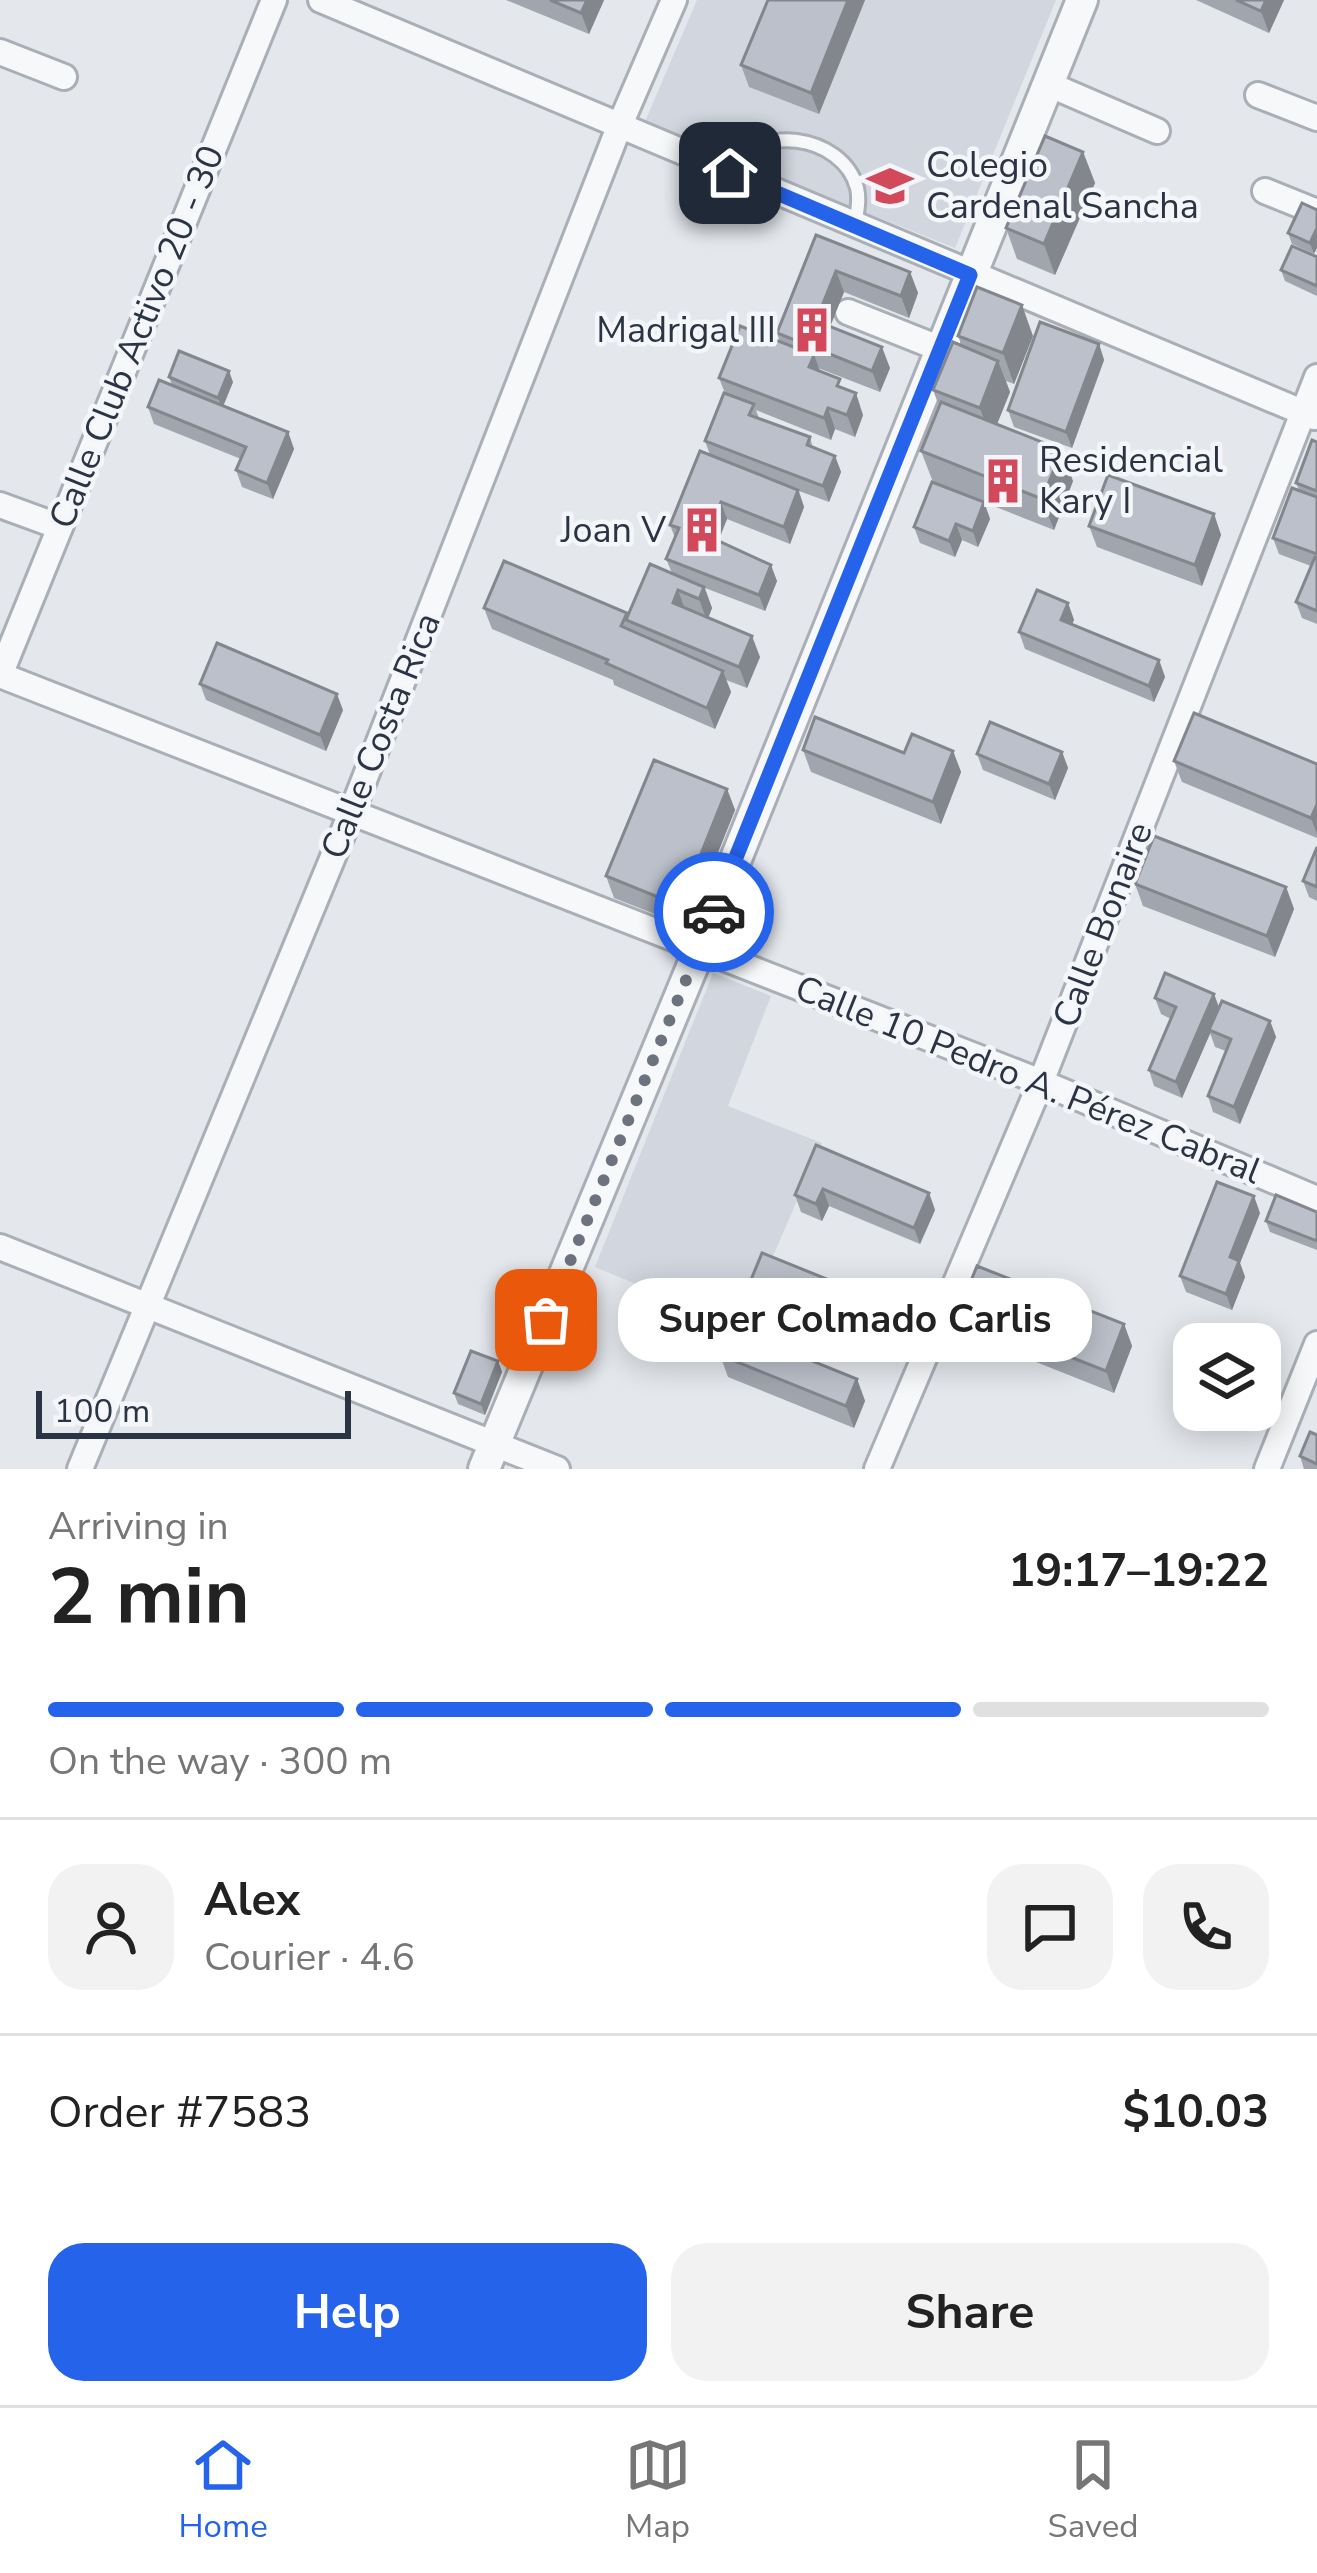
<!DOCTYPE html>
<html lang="en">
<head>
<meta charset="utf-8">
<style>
	:root { --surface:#fff; --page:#f2f2f2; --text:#222; --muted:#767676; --line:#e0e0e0; --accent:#2563eb }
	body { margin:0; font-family:"Nunito Sans",sans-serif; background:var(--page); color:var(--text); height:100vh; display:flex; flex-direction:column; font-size:45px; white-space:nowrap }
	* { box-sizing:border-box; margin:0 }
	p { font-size:39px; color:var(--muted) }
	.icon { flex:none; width:66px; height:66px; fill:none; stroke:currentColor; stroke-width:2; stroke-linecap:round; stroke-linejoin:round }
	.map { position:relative; height:1469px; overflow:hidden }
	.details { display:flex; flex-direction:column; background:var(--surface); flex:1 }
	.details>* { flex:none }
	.buttons { position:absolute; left:1173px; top:1323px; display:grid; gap:24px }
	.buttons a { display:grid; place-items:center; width:108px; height:108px; border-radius:24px; background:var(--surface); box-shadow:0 6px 30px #0003; font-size:60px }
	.scale { position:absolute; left:36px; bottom:30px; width:315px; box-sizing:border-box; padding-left:12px; border:6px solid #2b3445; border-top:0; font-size:33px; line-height:42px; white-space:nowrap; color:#2b3445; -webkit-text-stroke:9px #f4f6f9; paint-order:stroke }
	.pin { position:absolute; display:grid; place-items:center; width:102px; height:102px; color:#fff; margin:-51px; border-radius:24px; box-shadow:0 6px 18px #0006 }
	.courier { position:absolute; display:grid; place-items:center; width:120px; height:120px; margin:-60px; border:9px solid #2563eb; border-radius:50%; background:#fff; color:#222; box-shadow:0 3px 15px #0007 }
	.bubble { position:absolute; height:84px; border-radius:36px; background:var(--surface); box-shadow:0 6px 30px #0003; font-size:39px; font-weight:700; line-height:84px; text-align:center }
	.headline em { font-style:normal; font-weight:700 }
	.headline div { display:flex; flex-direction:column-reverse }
	.headline { display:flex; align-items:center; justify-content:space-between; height:204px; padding:0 48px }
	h1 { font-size:78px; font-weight:700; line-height:90px }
	.bar { display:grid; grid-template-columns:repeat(4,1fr); gap:18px 12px; align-content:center; height:144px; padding:0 48px }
	.bar i { height:15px; border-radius:9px; background:var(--line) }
	.bar .selected { background:var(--accent) }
	.bar p { grid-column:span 4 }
	.line { display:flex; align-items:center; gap:30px; padding:0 48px; border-top:3px solid var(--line) }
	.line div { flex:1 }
	.round { display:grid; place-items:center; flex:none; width:126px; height:126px; border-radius:36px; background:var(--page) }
	.cta { display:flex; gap:24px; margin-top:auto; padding:24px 48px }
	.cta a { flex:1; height:138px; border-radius:36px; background:var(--accent); color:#fff; font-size:48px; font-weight:700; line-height:138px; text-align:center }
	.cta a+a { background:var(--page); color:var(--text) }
	.menu { display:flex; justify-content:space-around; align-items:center; height:168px; border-top:3px solid var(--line); background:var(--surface); font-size:33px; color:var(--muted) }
	.menu a { display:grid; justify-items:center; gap:6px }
	.menu .selected { color:var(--accent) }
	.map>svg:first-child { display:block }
</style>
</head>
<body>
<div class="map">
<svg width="1317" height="1469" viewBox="0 0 1317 1469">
	<rect width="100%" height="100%" fill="#e4e7ec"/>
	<g fill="#d2d6de">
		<path d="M697 0H1056L955 248 644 124Z"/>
		<path d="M713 973 771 996 728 1106 822 1143 742 1328 595 1267Z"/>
	</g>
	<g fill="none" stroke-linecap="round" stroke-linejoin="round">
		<g stroke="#a9aeb7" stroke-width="18">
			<path id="service" d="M730 174C753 121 843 134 857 188 860 200 857 213 855 226"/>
		</g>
		<g stroke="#a9aeb7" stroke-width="30">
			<g id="minor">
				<path d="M321 0 1314 417"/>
				<path d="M0 52 64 77"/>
				<path d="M1048 84 1157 131"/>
				<path d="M1258 95 1317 118"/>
				<path d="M1265 191 1317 212"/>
				<path d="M848 312 941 349"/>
				<path d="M0 505 60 527"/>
				<path d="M0 675 1041 1082 1317 1199"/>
				<path d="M0 675 274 0"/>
				<path d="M0 1247 557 1469"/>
				<path d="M80 1469 352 811 619 127 674 0"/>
				<path d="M877 1469 1041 1082 1317 377"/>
				<path d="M1267 1469 1317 1344"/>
			</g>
		</g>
		<g stroke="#a9aeb7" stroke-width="36">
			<path id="tertiary" d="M484 1469 700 948 1082 0"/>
		</g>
		<use href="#service" stroke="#f7f8fa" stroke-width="12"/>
		<use href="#minor" stroke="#f7f8fa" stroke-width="24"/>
		<use href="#tertiary" stroke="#f7f8fa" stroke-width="30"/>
	</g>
	<g fill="#a1a5ae">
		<path d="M506 0H604L589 34Z"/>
		<path d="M865 0 819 114 749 87 741 65Z"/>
		<path d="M1196 0H1284L1269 33Z"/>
		<path d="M1083 152 1095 183 1055 275 1017 259 1006 228Z"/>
		<path d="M1302 203 1314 254 1292 244 1288 233Z"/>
		<path d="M816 235 910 272 918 293 909 318 844 292 830 326 890 368 880 392 818 368 820 371 843 388 863 415 855 437 835 429 831 440 756 410 759 418 810 437 813 448 835 456 841 472 829 502 799 491 804 507 790 544 727 519 718 541 777 581 765 611 705 588 712 608 708 618 760 657 747 688 726 680 731 692 715 729 614 685 613 680 492 629 484 608 628 617 672 573 666 559 675 538 670 525 710 455 705 441 725 393 719 378 780 342 777 333Z"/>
		<path d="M1317 257V296L1285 281 1281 270Z"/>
		<path d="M958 336H1033L1014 384 1006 381 1010 392 997 424 1073 481 1054 530 933 482 921 451 939 406 933 390 962 346Z"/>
		<path d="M1099 344 1104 360 1072 448 1014 427 1008 410Z"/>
		<path d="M169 377 233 382 223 406 288 432 294 449 273 499 242 487 236 470 241 459 154 424 148 407 172 385Z"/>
		<path d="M1317 442V624L1302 618 1296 602 1311 566 1279 554 1273 538 1299 490 1296 483Z"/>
		<path d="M984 502 990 519 978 547 962 540 955 557 920 543 914 527Z"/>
		<path d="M1214 514 1221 535 1202 586 1097 547 1089 526Z"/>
		<path d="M1068 603 1074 620 1072 624 1159 660 1165 677 1154 702 1025 649 1019 632Z"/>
		<path d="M200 684 343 710 326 751 206 700Z"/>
		<path d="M803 750 904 753 953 751 961 772 941 824 811 772Z"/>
		<path d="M1062 752 1068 768 1055 800 983 770 977 754Z"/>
		<path d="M1174 761 1317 764V838L1182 782Z"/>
		<path d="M727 789 735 810 688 927 614 898 606 876Z"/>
		<path d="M1317 847V901L1309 897 1303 881Z"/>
		<path d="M1135 884 1286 887 1294 909 1275 957 1143 906Z"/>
		<path d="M1214 994 1219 1007 1270 1021 1276 1037 1240 1124 1213 1112 1208 1096 1226 1051 1215 1047 1210 1033 1182 1098 1154 1086 1149 1070 1171 1019 1161 1014 1155 998Z"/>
		<path d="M816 1145 929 1193 935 1210 920 1244 829 1206 822 1221 801 1212 795 1195Z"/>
		<path d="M1317 1212V1250L1270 1232 1266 1221Z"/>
		<path d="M1260 1213 1240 1263 1245 1277 1232 1310 1186 1292 1180 1276Z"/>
		<path d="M762 1253 886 1321 870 1362 780 1326 772 1345 857 1379 865 1401 854 1428 728 1377 720 1355Z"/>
		<path d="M958 1313 1124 1324 1132 1346 1114 1393 966 1334Z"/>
		<path d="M498 1361 502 1372 485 1415 458 1404 454 1393Z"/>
		<path d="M1317 1435V1469H1304L1300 1456Z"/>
	</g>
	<g fill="#83868d">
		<path d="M587 0H604L589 34 581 13Z"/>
		<path d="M848 0H865L819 114 811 93Z"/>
		<path d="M1266 0H1284L1269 33 1261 11Z"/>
		<path d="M1083 152 1095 183 1055 275 1044 244Z"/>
		<path d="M1317 228V248L1314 254 1310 243Z"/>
		<path d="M836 271 844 292 824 342 816 321Z"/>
		<path d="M910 272 918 293 909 318 901 296Z"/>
		<path d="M1022 305 1033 336 1014 384 1003 353Z"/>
		<path d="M1099 344 1104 360 1072 448 1066 432Z"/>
		<path d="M882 347 890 368 880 392 872 371Z"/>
		<path d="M814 355 822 376 809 367Z"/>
		<path d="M998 361 1010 392 991 439 980 408Z"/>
		<path d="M229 371 233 382 222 409 218 398Z"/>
		<path d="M856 393 863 415 855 437 847 415Z"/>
		<path d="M828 408 835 429 831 440 824 418Z"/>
		<path d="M288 432 294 449 273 499 267 483Z"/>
		<path d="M1062 450 1073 481 1054 530 1042 499Z"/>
		<path d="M835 456 841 472 829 502 823 486Z"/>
		<path d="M798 490 804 507 790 544 784 527Z"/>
		<path d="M721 502 727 519 714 552 708 536Z"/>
		<path d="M984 502 990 519 978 547 973 531Z"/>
		<path d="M1214 514 1221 535 1202 586 1195 565Z"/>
		<path d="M956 524 962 540 955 557 949 541Z"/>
		<path d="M771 565 777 581 765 611 759 595Z"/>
		<path d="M704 587 712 608 707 621 699 599Z"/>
		<path d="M678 590 686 612 673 603Z"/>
		<path d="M1068 603 1074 620 1067 636 1061 620Z"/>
		<path d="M752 636 760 657 747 688 739 667Z"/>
		<path d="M1159 660 1165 677 1154 702 1149 686Z"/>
		<path d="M723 671 731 692 715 729 707 708Z"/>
		<path d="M337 694 343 710 326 751 320 735Z"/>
		<path d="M953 751 961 772 941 824 933 802Z"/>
		<path d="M1062 752 1068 768 1055 800 1049 784Z"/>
		<path d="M727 789 735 810 688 927 680 906Z"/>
		<path d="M1317 804V834L1311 818Z"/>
		<path d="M1286 887 1294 909 1275 957 1267 936Z"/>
		<path d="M1214 994 1220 1011 1182 1098 1176 1082Z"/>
		<path d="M1270 1021 1276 1037 1240 1124 1234 1107Z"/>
		<path d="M823 1189 829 1206 822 1221 816 1204Z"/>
		<path d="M929 1193 935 1210 920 1244 914 1228Z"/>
		<path d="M1254 1196 1260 1213 1240 1263 1245 1277 1232 1310 1226 1294 1230 1257Z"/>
		<path d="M879 1300 886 1321 870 1362 862 1341Z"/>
		<path d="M772 1304 780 1326 766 1360 758 1339Z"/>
		<path d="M1124 1324 1132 1346 1114 1393 1106 1371Z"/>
		<path d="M498 1361 502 1372 485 1415 481 1404Z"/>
		<path d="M857 1379 865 1401 854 1428 846 1406Z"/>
	</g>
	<g fill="#bbc0ca" stroke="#83868d" stroke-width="3">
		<path d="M550 0H587L581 13Z"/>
		<path d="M768 0H848L811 93 741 65Z"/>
		<path d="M1236 0H1266L1261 11Z"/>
		<path d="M1045 136 1083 152 1044 244 1006 228Z"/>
		<path d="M1302 203 1317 210V228L1310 243 1288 233Z"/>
		<path d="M816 235 910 272 901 296 836 271 816 321 882 347 872 371 777 333Z"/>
		<path d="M1292 246 1317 257V286L1281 270Z"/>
		<path d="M977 287 1022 305 1003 353 958 336Z"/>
		<path d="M1040 322 1099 344 1066 432 1008 410Z"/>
		<path d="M740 326 814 355 809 367 840 379 837 386 856 393 847 415 828 408 824 418 719 378Z"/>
		<path d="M953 342 998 361 980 408 933 390Z"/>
		<path d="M179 351 229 371 218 398 169 377Z"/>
		<path d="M159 380 288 432 267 483 236 470 246 447 148 407Z"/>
		<path d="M724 393 754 404 749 415 810 437 807 445 835 456 823 486 705 441Z"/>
		<path d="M941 402 1062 450 1042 499 921 451Z"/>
		<path d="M1312 440 1317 442V491L1296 483Z"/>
		<path d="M700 451 798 490 784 527 721 502 708 536 771 565 759 595 666 559 679 528 670 525Z"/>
		<path d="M1108 475 1214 514 1195 565 1089 526Z"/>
		<path d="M932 482 984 502 973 531 956 524 949 541 914 527Z"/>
		<path d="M1292 488 1317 497V554L1273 538Z"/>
		<path d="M1315 557 1317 558V611L1296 602Z"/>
		<path d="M504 561 627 613 621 626 723 671 707 708 606 663 608 660 484 608Z"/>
		<path d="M650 564 704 587 699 599 678 590 673 603 752 636 739 667 626 620Z"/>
		<path d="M1037 590 1068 603 1061 620 1159 660 1149 686 1019 632Z"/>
		<path d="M217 643 337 694 320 735 200 684Z"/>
		<path d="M1194 713 1317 764V804L1311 818 1174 761Z"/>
		<path d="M815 717 904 753 912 734 953 751 933 802 803 750Z"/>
		<path d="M990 722 1062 752 1049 784 977 754Z"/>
		<path d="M654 760 727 789 680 906 606 876Z"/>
		<path d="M1154 836 1286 887 1267 936 1135 884Z"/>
		<path d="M1317 847V887L1303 881Z"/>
		<path d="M1165 973 1214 994 1176 1082 1149 1070 1176 1007 1155 998Z"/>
		<path d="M1222 1001 1270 1021 1234 1107 1208 1096 1231 1039 1209 1030Z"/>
		<path d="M816 1145 929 1193 914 1228 823 1189 816 1204 795 1195Z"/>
		<path d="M1217 1182 1254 1196 1230 1257 1239 1261 1226 1294 1180 1276Z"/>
		<path d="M1276 1195 1317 1212V1241L1266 1221Z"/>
		<path d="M762 1253 879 1300 862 1341 772 1304 758 1339 857 1379 846 1406 720 1355Z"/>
		<path d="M977 1266 1124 1324 1106 1371 958 1313Z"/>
		<path d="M471 1351 498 1361 481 1404 454 1393Z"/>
		<path d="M1310 1432 1317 1435V1464L1300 1456Z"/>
	</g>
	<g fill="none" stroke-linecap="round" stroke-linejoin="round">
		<path stroke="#6c737f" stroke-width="12" stroke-dasharray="0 21.6" d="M546 1320 714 912"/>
		<path stroke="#2563eb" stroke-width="15" d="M714 912 970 275 730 173"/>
	</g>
	<defs>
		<g id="university-bare" transform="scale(3.6)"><path d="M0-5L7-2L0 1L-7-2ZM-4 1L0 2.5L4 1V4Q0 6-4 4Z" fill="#d1495b" stroke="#f4f6f9" stroke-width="2.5" paint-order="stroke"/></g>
		<g id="building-bare" transform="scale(3.6)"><path d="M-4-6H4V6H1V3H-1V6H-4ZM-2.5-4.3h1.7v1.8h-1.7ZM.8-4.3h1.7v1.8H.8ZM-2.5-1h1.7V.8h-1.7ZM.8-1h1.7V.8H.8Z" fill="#d1495b" stroke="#f4f6f9" stroke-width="2.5" paint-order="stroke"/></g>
	</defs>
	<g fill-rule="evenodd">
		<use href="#university-bare" x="890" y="186"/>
		<use href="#building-bare" x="812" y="330"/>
		<use href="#building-bare" x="1003" y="481"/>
		<use href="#building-bare" x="702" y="530"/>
	</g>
	<g text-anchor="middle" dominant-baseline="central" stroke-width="9" stroke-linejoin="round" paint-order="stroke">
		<g font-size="36" fill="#2b3445" stroke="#f4f6f9" text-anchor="start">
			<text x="926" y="165">Colegio<tspan x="926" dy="41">Cardenal Sancha</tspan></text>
			<text x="776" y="330" text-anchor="end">Madrigal III</text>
			<text x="1039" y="460">Residencial<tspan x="1039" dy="41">Kary I</tspan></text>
			<text x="666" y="530" text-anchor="end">Joan V</text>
		</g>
		<g font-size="36" fill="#2b3445" stroke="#f4f6f9">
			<text transform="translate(137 337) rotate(-68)">Calle Club Activo 20 - 30</text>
			<text transform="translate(381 736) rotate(-68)">Calle Costa Rica</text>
			<text transform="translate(1103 925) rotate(-69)">Calle Bonaire</text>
			<text transform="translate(1028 1080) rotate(22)">Calle 10 Pedro A. Pérez Cabral</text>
		</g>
	</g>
</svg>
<div class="buttons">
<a><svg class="icon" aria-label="layers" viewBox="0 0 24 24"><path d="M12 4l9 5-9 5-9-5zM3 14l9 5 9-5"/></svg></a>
</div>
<div class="scale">100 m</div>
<div class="pin" style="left:546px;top:1320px;background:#ea580c"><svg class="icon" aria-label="bag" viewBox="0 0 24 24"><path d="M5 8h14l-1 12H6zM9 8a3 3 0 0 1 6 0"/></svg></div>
<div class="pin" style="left:730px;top:173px;background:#1f2937"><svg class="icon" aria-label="home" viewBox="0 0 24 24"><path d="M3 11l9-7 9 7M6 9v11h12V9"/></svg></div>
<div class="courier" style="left:714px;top:912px"><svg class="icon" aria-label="car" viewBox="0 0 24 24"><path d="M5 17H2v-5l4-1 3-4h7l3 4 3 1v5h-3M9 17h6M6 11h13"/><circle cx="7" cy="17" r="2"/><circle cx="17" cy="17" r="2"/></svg></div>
<div class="bubble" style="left:618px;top:1278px;width:474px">Super Colmado Carlis</div>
</div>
<section class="details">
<div class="headline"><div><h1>2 min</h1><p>Arriving in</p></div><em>19:17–19:22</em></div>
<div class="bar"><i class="selected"></i><i class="selected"></i><i class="selected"></i><i></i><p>On the way · 300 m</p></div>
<div class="line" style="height:216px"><a class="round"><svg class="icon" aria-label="person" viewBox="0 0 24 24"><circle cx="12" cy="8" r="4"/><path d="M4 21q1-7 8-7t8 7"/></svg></a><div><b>Alex</b><p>Courier · 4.6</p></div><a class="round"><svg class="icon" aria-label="chat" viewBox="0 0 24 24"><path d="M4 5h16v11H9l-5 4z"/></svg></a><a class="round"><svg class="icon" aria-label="phone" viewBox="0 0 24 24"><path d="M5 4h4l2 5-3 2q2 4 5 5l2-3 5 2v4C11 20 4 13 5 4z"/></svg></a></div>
<div class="line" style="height:156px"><div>Order #7583</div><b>$10.03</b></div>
<div class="cta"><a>Help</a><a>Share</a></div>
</section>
<nav class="menu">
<a class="selected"><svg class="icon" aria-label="home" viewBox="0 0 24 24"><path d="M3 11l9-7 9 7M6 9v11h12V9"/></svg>Home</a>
<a><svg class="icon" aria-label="map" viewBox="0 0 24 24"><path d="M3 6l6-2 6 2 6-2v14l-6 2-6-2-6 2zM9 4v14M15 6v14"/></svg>Map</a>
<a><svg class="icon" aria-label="saved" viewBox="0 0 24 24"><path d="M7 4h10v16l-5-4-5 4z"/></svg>Saved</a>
</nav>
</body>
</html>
